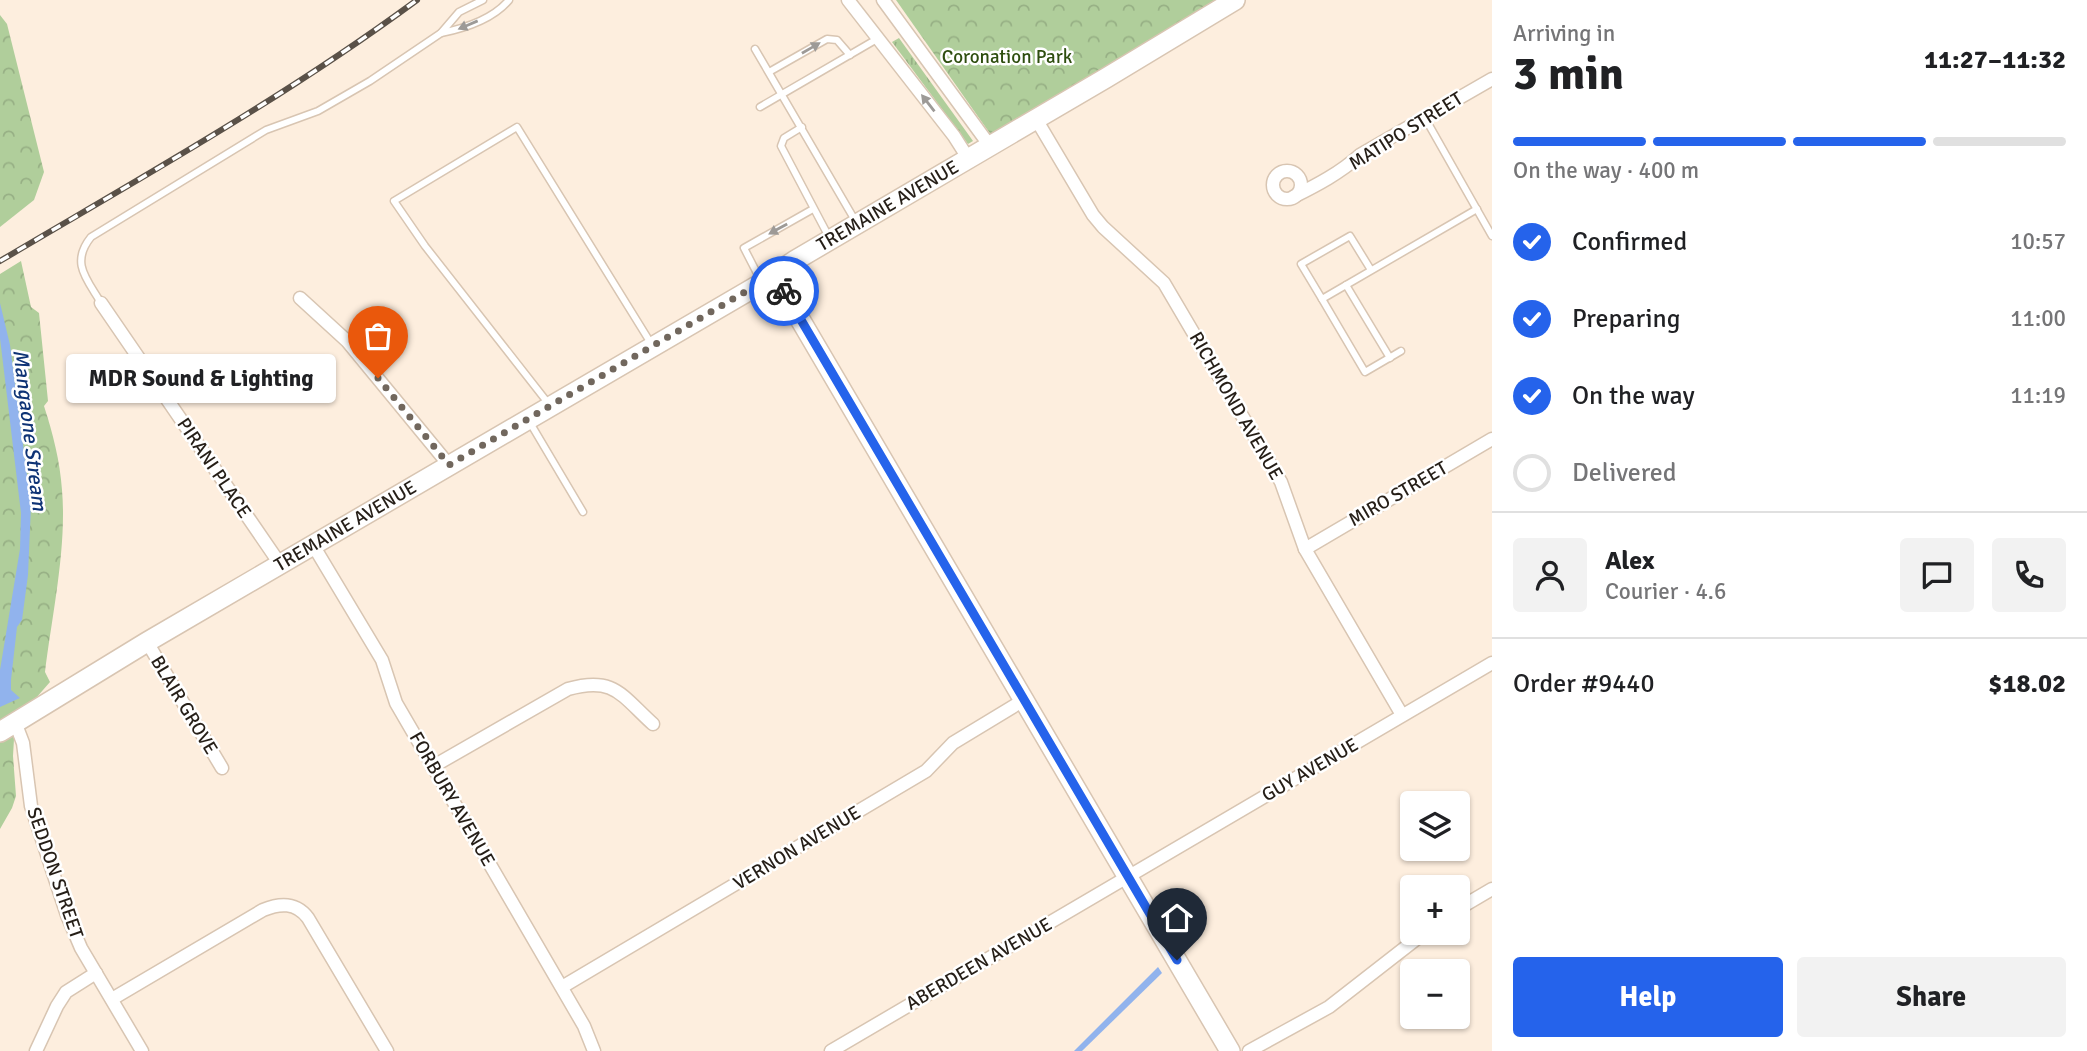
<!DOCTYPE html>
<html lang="en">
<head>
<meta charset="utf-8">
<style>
	:root { --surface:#fff; --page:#f2f2f2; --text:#202124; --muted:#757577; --line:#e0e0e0; --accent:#2563eb }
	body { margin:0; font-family:Signika,sans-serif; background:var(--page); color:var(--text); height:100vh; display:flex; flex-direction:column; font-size:26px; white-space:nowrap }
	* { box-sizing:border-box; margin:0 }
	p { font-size:23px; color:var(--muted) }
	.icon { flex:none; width:38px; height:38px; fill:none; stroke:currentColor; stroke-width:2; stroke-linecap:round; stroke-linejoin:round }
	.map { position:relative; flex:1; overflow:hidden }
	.drawer { display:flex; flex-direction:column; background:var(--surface); width:595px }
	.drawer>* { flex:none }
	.fabs { position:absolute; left:1400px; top:791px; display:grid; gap:14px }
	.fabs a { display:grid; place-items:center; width:70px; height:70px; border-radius:7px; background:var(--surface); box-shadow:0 2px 5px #0004; font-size:35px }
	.pin { position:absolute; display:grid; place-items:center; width:60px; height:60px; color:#fff; margin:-72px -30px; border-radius:50% 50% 50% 0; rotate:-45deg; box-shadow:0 0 7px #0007 }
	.pin .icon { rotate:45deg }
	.courier { position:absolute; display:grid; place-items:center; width:70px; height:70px; margin:-35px; border:5px solid #2563eb; border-radius:50%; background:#fff; color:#222; box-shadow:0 2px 9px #0007 }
	.bubble { position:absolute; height:49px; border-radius:7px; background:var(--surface); box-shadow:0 2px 5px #0004; font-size:23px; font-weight:700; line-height:49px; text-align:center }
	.overview em { font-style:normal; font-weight:700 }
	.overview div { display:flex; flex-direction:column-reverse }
	.overview { display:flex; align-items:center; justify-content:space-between; height:119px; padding:0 21px }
	h1 { font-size:46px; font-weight:700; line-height:52px }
	.bar { display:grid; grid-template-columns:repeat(4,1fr); gap:10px 7px; align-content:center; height:84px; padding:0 21px }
	.bar i { height:9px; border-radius:5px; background:var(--line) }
	.bar .selected { background:var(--accent) }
	.bar p { grid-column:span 4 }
	.line { display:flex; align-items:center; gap:18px; padding:0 21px; border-top:2px solid var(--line) }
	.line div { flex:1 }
	.round { display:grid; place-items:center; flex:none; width:74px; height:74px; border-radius:7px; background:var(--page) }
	ol { padding:0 21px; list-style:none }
	li { display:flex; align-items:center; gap:21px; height:77px }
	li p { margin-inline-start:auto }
	li .icon { padding:7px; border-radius:50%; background:var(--accent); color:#fff; stroke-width:4 }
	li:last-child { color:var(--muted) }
	li i { width:38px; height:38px; border:4px solid var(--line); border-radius:50% }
	.action { display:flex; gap:14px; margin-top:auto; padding:14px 21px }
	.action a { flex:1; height:80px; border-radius:7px; background:var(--accent); color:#fff; font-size:28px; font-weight:700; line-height:80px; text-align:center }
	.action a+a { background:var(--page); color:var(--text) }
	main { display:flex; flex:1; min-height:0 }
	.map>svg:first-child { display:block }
</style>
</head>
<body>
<main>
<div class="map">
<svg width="1492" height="1051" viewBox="0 0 1492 1051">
	<defs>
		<pattern id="grass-tufts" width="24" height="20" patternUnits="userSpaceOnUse" patternTransform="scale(1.75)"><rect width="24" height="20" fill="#b0ce9b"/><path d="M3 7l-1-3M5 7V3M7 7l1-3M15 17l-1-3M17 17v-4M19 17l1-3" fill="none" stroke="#97b085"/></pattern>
		<pattern id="park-crowns" width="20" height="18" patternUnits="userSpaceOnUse" patternTransform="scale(1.75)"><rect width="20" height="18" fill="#b0ce9b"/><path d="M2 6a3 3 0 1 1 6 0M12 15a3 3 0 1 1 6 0" fill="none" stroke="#97b085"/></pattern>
	</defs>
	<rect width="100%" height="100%" fill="#fdeede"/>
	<path fill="url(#grass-tufts)" d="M899 38 973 141 968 144 892 42Z"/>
	<g fill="url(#park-crowns)">
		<path d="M896 0H1220L991 135Z"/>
		<path d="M0 15 7 24 44 172 34 200 0 227Z"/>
		<path d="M21 261 31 307 39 313 48 401 44 406C53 434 60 461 62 490 67 547 52 615 45 672L50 682 15 722 13 756 16 796 12 808 0 829V274Z"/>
	</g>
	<g fill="#91b3ed">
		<path d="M0 303 10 345 31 505 28 575 22 620 17 627 11 680V690L20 698 0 707V670L20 549 21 513 0 338Z"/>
		<path d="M1158 967 1162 973 1082 1051H1074Z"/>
	</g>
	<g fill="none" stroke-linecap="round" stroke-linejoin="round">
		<g stroke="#d8c5b2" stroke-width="9">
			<g id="lane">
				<path d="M441 33C466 28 493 19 509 0"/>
				<path d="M755 49 856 222"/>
				<path d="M769 72 827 39 837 40 850 55"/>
				<path d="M760 107 877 39"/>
				<path d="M1425 118 1492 236"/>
				<path d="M802 127 784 138 781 146 830 239"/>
				<path d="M1371 270 1350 236 1301 264 1322 299 1477 209"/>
				<path d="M761 281 744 248 813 209"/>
				<path d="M1346 285 1390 358"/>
				<path d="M1322 299 1365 372 1401 351"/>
				<path d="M101 303C87 279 70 263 91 237L266 130 318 111 370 81 441 33 459 12 483 0"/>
				<path d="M548 403 425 246 394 201 517 127 652 345"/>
				<path d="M529 421 583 512"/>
			</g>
		</g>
		<g stroke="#d8c5b2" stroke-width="15">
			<g id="street">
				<path d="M848 0 954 136 968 158"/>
				<path d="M883 0 990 146"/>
				<path d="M1036 119 1093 215 1103 227 1164 283 1281 482 1305 549 1402 715"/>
				<circle cx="1287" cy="185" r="14"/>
				<path d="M1293 197C1317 185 1340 173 1360 155L1492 79"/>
				<path d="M300 298 347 341 449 465"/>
				<path d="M101 303 280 564"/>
				<path d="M313 545 382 660 396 703 584 1026 594 1051"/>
				<path d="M1305 549 1492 439"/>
				<path d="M147 642 222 768"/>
				<path d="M15 722 23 743 31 806 67 915 81 948 142 1051"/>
				<path d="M432 767 568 689C614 676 621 695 653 724"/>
				<path d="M1458 909 1492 889"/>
				<path d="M562 987 926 771 953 743 1024 700"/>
				<path d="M112 999 263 910C280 903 296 902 308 918L387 1051"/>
				<path d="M36 1051 57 1006 66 992 96 973"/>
				<path d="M831 1051 1492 663"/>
				<path d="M1249 1051 1329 1007 1424 933"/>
			</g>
		</g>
		<g stroke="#d8c5b2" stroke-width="22">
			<g id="secondary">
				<path d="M774 275 1230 1051"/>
				<path id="s1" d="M0 732 147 642 762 283 794 261 1106 78 1235 0"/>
			</g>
		</g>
		<use href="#lane" stroke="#fff" stroke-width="6"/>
		<use href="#street" stroke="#fff" stroke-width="12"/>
		<use href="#secondary" stroke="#fff" stroke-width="19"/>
		<g stroke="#5a5148" stroke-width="6">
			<path id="rail" d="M0 261C142 177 284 98 417 0"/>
		</g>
		<use href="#rail" stroke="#fff" stroke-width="3.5" stroke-dasharray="10" stroke-linecap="butt"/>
	</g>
	<defs><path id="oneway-solid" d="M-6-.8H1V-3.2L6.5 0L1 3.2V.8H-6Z" transform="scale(1.75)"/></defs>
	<g fill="#9d9a97">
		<use href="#oneway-solid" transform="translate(468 25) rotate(157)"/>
		<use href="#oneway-solid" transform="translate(811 48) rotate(-30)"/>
		<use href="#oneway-solid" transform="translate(928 103) rotate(-128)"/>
		<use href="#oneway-solid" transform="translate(778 229) rotate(151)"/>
	</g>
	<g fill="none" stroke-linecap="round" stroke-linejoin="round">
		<path stroke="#71675d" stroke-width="7" stroke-dasharray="0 12.6" d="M378 378 449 465 774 275 784 291"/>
		<path stroke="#2563eb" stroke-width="9" d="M784 291 1177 960"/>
	</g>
	<g text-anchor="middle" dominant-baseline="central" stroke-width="5" stroke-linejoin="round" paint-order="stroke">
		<g font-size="19" fill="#2e4e0f" stroke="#fff">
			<text x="1007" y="57">Coronation Park</text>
		</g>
		<g font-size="19" fill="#251e17" stroke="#fff">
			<text transform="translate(1406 131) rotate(-32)">MATIPO STREET</text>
			<text stroke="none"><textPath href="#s1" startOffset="1032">TREMAINE AVENUE</textPath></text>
			<text transform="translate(1236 406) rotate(60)">RICHMOND AVENUE</text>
			<text transform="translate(214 468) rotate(56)">PIRANI PLACE</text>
			<text transform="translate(1398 494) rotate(-30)">MIRO STREET</text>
			<text stroke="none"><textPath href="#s1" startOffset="402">TREMAINE AVENUE</textPath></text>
			<text transform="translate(184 705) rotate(59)">BLAIR GROVE</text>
			<text transform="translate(1310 770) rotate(-30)">GUY AVENUE</text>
			<text transform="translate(452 799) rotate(60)">FORBURY AVENUE</text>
			<text transform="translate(797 848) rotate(-31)">VERNON AVENUE</text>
			<text transform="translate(55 873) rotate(71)">SEDDON STREET</text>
			<text transform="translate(979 964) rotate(-30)">ABERDEEN AVENUE</text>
		</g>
		<g font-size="21" font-style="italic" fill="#0e3375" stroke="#fff">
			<text transform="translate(30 430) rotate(83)">Mangaone Stream</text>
		</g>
	</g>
</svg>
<div class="fabs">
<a><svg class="icon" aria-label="layers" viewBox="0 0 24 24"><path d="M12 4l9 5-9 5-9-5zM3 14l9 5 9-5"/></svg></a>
<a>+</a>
<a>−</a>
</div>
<div class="pin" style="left:378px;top:378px;background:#ea580c"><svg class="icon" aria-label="bag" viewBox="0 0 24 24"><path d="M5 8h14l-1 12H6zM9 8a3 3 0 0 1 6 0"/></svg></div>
<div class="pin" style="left:1177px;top:960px;background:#1f2937"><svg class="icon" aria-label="home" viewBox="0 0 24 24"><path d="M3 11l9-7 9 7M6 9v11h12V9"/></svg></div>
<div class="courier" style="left:784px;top:291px"><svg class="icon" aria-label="bike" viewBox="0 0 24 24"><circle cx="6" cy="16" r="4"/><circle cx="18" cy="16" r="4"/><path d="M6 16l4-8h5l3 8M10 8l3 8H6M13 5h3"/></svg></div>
<div class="bubble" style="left:66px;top:354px;width:270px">MDR Sound &amp; Lighting</div>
</div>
<section class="drawer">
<div class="overview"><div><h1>3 min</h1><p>Arriving in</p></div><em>11:27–11:32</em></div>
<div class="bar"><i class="selected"></i><i class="selected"></i><i class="selected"></i><i></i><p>On the way · 400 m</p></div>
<ol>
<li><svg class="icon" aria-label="check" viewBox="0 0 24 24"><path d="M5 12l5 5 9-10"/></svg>Confirmed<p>10:57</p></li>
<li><svg class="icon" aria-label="check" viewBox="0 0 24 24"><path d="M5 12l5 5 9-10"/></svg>Preparing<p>11:00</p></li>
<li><svg class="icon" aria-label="check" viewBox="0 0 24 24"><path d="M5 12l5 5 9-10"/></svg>On the way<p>11:19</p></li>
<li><i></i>Delivered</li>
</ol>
<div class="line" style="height:126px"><a class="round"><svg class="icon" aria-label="person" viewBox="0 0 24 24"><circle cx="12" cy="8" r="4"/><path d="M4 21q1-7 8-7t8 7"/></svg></a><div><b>Alex</b><p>Courier · 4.6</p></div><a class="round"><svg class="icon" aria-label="chat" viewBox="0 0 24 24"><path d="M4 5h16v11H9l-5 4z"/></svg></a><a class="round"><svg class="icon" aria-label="phone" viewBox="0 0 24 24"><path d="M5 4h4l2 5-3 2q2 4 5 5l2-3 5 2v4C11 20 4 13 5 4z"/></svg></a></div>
<div class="line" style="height:91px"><div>Order #9440</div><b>$18.02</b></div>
<div class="action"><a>Help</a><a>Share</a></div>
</section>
</main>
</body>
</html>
